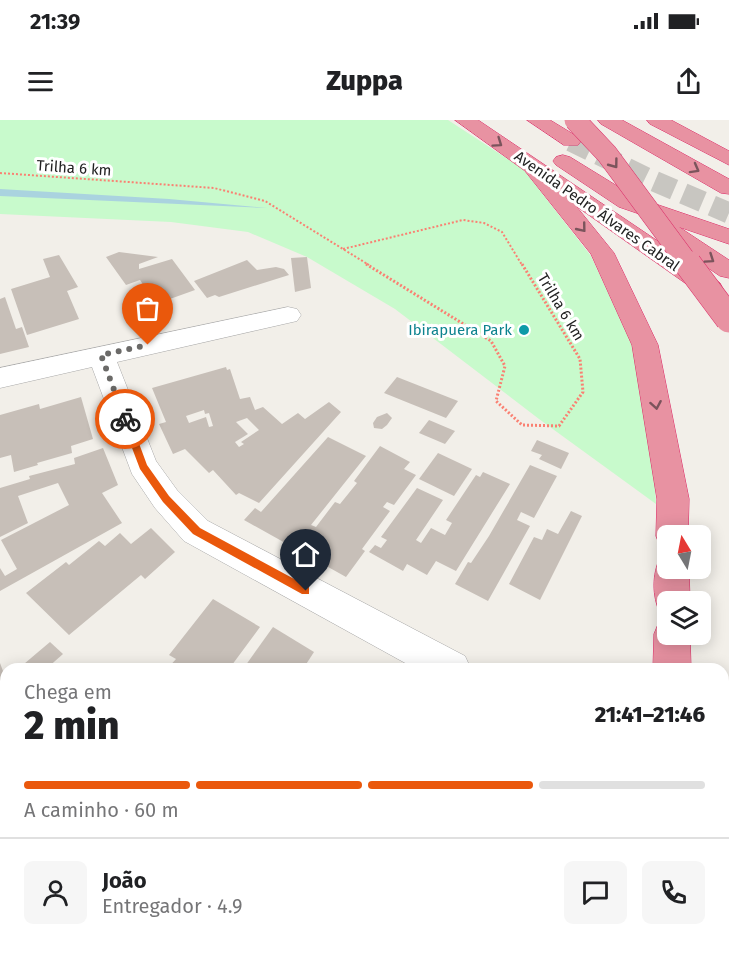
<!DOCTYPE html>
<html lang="pt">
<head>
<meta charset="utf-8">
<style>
	:root { --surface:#fff; --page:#f6f6f6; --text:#202124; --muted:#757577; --line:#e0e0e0; --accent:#ea580c }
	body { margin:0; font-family:"Fira Sans",sans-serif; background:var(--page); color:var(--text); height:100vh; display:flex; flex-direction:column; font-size:22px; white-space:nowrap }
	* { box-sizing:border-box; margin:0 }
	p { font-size:20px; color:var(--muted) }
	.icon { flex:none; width:33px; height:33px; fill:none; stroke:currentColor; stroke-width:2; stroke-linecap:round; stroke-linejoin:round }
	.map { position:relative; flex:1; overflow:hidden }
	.side { position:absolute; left:0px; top:543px; width:729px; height:296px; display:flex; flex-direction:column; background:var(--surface); border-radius:18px 18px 0 0; box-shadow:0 3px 15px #0003 }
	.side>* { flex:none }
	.needle { width:39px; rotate:350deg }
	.fabs { position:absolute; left:657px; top:405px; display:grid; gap:12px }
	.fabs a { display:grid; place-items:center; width:54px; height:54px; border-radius:9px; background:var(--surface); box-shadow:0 3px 15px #0003; font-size:30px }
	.pin { position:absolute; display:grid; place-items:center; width:51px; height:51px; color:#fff; margin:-62px -26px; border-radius:50% 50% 50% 0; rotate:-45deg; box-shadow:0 0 6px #0007 }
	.pin .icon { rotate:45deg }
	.courier { position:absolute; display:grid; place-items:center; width:60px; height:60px; margin:-30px; border:4px solid #ea580c; border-radius:50%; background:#fff; color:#222; box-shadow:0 2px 8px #0007 }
	.overview em { font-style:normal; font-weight:800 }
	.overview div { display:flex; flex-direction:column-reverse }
	.overview { display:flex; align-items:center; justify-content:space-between; height:102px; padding:0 24px }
	h1 { font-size:39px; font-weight:800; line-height:45px }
	.bar { display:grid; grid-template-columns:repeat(4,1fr); gap:9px 6px; align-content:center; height:72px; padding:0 24px }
	.bar i { height:8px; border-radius:4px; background:var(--line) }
	.bar .current { background:var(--accent) }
	.bar p { grid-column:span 4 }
	.line { display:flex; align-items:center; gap:15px; padding:0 24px; border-top:2px solid var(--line) }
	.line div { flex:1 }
	.round { display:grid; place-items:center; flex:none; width:63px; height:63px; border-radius:9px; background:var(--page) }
	.status { display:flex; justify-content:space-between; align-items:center; height:42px; padding:0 30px; background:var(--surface); direction:ltr }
	.status svg { height:16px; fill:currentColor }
	header { display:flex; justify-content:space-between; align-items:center; height:78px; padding:0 24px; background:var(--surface); font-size:27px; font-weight:800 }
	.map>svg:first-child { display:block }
</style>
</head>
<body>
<div class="status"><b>21:39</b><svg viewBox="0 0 49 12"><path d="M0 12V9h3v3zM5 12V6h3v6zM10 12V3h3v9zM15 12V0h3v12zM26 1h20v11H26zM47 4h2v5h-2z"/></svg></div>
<header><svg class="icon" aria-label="menu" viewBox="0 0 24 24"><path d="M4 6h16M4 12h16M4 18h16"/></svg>Zuppa<svg class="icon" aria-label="share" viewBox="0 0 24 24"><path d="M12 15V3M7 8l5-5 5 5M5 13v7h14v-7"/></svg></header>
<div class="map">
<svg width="729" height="838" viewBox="0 0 729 838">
	<rect width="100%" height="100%" fill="#f2efe9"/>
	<path fill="#c8facc" d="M0 0H448L523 49 591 136 636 233 652 311 656 384 539 299 395 189 307 137 248 112 171 102 0 94Z"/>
	<path fill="#aad3df" d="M0 69 169 79 267 88 0 76Z"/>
	<g fill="#c7bfb8" fill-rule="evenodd">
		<path d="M119 132 158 137 139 144V149L172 139 195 170 156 184 140 160 126 165 106 137Z"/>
		<path d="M59 135 78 167 67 171 79 199 27 215 11 169 50 157 43 139Z"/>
		<path d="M307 137 311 168 295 172 291 138Z"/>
		<path d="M247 140 257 150 276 147 284 149 289 155 219 177 215 175 207 178 194 161Z"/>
		<path d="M5 177 16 209 22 207 29 227 0 234V179Z"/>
		<path d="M226 247 227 250 230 249 240 279 250 277 255 290 263 287 282 304 298 293 305 299 329 282 341 292 259 383 239 373 236 375 213 350 209 353 185 329 173 334 159 304 166 302 152 268ZM204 290 205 294 209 293 213 306 209 307 206 297 189 303 186 296ZM247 298 259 310 241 322 244 324 239 327 235 322 248 314 236 302Z"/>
		<path d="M397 257 458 281 446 298 384 273Z"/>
		<path d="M81 277 93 319 71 326 72 333 37 343 38 345 14 352 11 335 0 338V295L39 284 40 289Z"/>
		<path d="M387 293 392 298 387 305 382 309 374 308 373 303 377 297Z"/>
		<path d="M429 300 455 311 445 324 419 313Z"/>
		<path d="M328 317 366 336 311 405 316 407 335 382 340 384 357 363 354 361 380 326 410 342 404 349 416 355 394 385 387 382 383 387 390 391 362 429 365 431 346 457 244 400 255 388 261 392Z"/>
		<path d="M537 320 569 333 561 349 539 339 542 335 531 331Z"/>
		<path d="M103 328 118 365 102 373 122 403 0 471V448L5 456 17 449 1 420 69 385 58 363 18 376 28 403 0 417V368L30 359 29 356 75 344 74 338Z"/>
		<path d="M438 333 472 349 454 376 419 359Z"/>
		<path d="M530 345 557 356 534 398 521 392 517 400 530 406 488 481 455 464 468 442 471 443 489 416Z"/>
		<path d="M483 352 510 364 456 451 436 441 427 455 407 444 403 451 369 432 375 425 381 428 387 420 381 417 417 368 443 380 416 420 421 423 431 408 445 415 452 403 446 400 476 355 480 357Z"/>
		<path d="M571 391 582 396 540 480 509 464 534 417 542 420 547 409 558 414Z"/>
		<path d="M151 408 175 432 145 459 141 455 69 515 26 473 66 442 69 445 99 421 105 426 120 413 131 424Z"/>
		<path d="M213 479 260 507 229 549H167L176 539 169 535Z"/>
		<path d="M273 507 314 532 303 549H243Z"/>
		<path d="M50 522 63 534 46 549H18Z"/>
		<path d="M0 543 6 559V639L0 645Z"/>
		<path d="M90 832H112L118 838H86Z"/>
		<path d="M149 832H321L329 838H155Z"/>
		<path d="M366 832H571L580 838H363Z"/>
	</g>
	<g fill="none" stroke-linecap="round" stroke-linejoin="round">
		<path stroke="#c8c6c1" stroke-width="21" stroke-dasharray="21 10" stroke-linecap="butt" d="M571 21 647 58 729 93"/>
		<g stroke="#a9a9a9" stroke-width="1">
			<path id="minor" d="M288 187 297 189 301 195 297 201 117 242 156 341 177 370 208 401 465 536 471 549H416L184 421 155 388 132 354 92 247 0 268V248Z"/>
		</g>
		<g stroke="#dc2a67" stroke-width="1">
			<g id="highway">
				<path d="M455 0H478L720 163 723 169 720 175 711 177 702 175 576 86 614 133 658 225 689 379 688 416H668V428L660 426 656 416 657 379 632 225 591 134 525 51Z"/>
				<path d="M527 0H550L578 17 581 21 578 25H564Z"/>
				<path d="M598 0H622L729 59V74L721 73 601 4Z"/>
				<path d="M647 0H671L729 31V45L650 4Z"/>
				<path d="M563 35 570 37 635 77 729 109V124L679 107 729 140V158L720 156 655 112 652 107 655 102 660 101 619 87 556 45 553 41 556 37Z"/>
				<path d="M668 435V448H689L690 482H668V496L660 493C652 476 652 454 660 438Z"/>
				<path d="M668 499V514H690L691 549H653L654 514 659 502Z"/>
				<path d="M729 627V691L723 694V629Z"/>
				<path d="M616 832H709L708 838H616Z"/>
			</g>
		</g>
		<g stroke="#fa8072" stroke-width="2" stroke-dasharray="2 2" stroke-linecap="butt">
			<path d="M0 53 214 68 265 81 369 145"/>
			<path d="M343 129 463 100 484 103 502 112 522 145"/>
		</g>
		<path stroke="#fa8072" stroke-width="3" stroke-dasharray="2 2" stroke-linecap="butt" d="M366 144 491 221 505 246 496 281 522 305 559 306 583 272 580 239 522 144"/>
		<use href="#minor" fill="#fff" fill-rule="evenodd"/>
		<use href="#highway" fill="#e892a2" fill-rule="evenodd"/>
		<g stroke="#dc2a67" stroke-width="22" stroke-linecap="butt">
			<path id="highway-bridge-far1" d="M575 0 607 34 689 145"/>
		</g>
		<g stroke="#dc2a67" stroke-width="28" stroke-linecap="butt">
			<path id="highway-bridge" d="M688 144 729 199"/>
		</g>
		<use href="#highway-bridge-far1" stroke="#e892a2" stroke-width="21"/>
		<use href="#highway-bridge" stroke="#e892a2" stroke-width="27"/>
	</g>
	<defs><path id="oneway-chevron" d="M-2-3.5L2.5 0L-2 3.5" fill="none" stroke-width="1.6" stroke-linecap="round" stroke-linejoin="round" transform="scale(1.5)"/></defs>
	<g stroke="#7b545c">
		<use href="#oneway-chevron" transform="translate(498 23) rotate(35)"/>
		<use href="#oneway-chevron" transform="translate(614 44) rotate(53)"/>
		<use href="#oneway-chevron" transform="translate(695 49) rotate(29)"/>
		<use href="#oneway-chevron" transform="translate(582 108) rotate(51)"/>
		<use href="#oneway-chevron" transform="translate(710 139) rotate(34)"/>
		<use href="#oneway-chevron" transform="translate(656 285) rotate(80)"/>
	</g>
	<path fill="#ea580c" d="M125 296 130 299 147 345 169 376 200 408 309 467V474H302L193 414 163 382 140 349 121 299Z"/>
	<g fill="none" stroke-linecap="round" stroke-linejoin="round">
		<path stroke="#6b6a68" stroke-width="6" stroke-dasharray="0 10.8" d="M125 299 101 235 148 225"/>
	</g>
	<circle fill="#0f9aa8" stroke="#fff" stroke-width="2" cx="524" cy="210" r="6"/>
	<g text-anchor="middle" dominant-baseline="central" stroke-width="6" stroke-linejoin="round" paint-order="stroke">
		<g font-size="15" fill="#222" stroke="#fff">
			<text transform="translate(74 48) rotate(4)">Trilha 6 km</text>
			<text transform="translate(597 91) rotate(35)">Avenida Pedro Álvares Cabral</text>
			<text transform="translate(561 187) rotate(59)">Trilha 6 km</text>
		</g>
		<g font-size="15" fill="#0d838f" stroke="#fff" text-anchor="end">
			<text x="512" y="210">Ibirapuera Park</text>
		</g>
	</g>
</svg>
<div class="fabs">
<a><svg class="needle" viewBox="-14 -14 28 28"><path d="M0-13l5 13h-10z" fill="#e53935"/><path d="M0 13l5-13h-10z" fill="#757577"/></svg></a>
<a><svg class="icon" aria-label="layers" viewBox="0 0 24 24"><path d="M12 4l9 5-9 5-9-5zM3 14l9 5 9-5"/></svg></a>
</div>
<div class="pin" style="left:148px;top:225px;background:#ea580c"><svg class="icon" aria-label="bag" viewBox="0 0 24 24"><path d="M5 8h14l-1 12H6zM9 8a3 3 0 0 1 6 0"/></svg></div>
<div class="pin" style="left:306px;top:471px;background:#1f2937"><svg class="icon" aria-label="home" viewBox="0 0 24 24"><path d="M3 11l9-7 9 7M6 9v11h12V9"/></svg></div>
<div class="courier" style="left:125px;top:299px"><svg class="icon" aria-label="bike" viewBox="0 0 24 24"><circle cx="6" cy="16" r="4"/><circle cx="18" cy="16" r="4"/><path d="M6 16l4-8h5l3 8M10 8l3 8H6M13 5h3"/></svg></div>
<section class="side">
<div class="overview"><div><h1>2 min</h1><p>Chega em</p></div><em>21:41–21:46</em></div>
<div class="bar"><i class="current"></i><i class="current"></i><i class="current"></i><i></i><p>A caminho · 60 m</p></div>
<div class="line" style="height:108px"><a class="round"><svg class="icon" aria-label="person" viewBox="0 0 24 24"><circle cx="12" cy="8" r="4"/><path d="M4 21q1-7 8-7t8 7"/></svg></a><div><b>João</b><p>Entregador · 4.9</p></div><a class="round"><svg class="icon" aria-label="chat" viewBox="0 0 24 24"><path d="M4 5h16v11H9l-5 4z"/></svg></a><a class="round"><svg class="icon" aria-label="phone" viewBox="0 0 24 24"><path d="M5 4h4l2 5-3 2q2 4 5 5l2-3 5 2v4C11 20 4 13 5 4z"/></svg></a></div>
</section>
</div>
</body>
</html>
